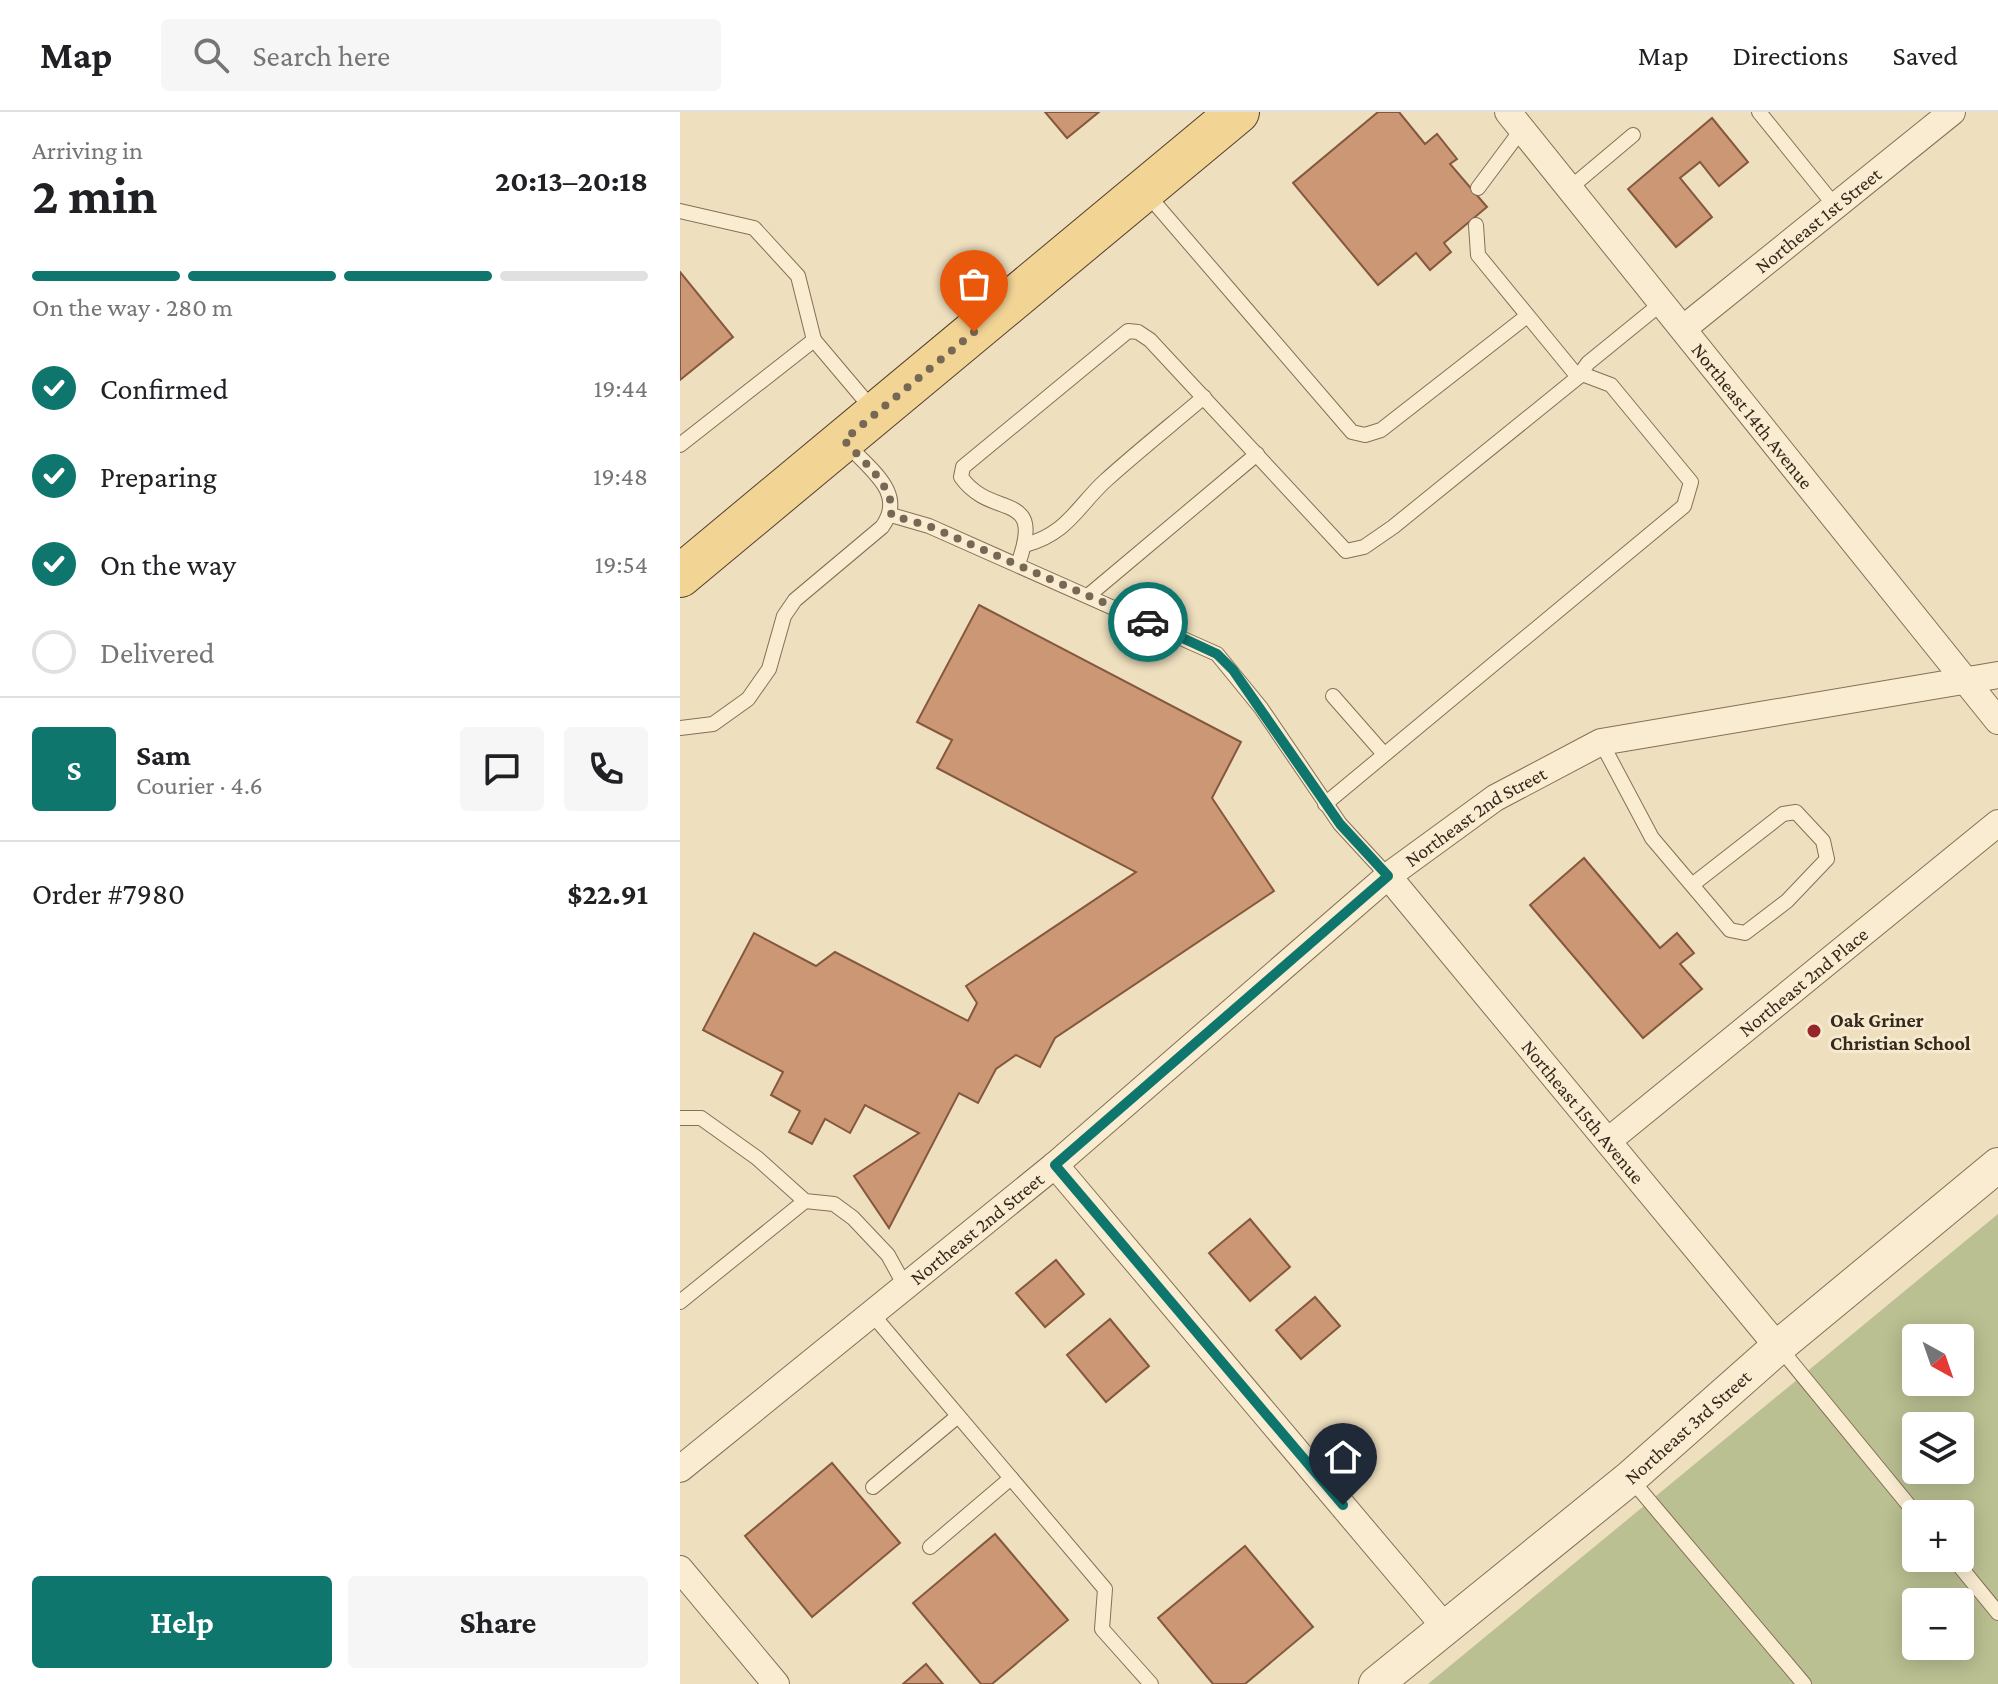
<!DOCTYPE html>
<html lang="en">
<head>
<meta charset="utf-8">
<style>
	:root { --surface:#fff; --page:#f6f6f6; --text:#202124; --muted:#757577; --line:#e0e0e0; --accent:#0f766e }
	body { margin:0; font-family:"Crimson Pro",serif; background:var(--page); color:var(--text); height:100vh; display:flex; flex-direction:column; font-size:30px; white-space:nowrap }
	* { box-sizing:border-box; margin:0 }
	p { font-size:26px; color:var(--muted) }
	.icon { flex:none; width:44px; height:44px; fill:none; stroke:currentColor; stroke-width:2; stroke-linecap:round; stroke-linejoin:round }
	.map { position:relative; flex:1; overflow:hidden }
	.side { display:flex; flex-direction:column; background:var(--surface); width:680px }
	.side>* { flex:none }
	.needle { width:52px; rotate:140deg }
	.controls { position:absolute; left:1222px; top:1212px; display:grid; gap:16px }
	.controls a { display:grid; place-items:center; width:72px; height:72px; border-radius:8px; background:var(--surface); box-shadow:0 4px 20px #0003; font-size:40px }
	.pin { position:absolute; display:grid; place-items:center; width:68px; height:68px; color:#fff; margin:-82px -34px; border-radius:50% 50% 50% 0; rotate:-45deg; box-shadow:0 0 8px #0007 }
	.pin .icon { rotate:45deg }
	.courier { position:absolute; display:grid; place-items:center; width:80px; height:80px; margin:-40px; border:6px solid #0f766e; border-radius:50%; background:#fff; color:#222; box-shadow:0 2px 10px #0007 }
	.headline em { font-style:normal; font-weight:700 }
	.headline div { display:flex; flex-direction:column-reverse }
	.headline { display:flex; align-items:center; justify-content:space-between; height:136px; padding:0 32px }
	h1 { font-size:52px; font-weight:700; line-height:60px }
	.bar { display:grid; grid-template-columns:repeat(4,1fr); gap:12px 8px; align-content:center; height:96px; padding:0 32px }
	.bar i { height:10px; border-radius:6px; background:var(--line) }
	.bar .active { background:var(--accent) }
	.bar p { grid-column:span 4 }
	.line { display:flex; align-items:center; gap:20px; padding:0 32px; border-top:2px solid var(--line) }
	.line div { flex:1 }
	.round { display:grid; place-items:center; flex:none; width:84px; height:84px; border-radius:8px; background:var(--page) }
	ol { padding:0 32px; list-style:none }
	li { display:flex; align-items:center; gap:24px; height:88px }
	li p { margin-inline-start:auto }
	li .icon { padding:8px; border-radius:50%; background:var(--accent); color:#fff; stroke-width:4 }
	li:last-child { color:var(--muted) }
	li i { width:44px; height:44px; border:4px solid var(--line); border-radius:50% }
	.primary-button { display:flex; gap:16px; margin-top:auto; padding:16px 32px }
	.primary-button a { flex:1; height:92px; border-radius:8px; background:var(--accent); color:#fff; font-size:32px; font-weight:700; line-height:92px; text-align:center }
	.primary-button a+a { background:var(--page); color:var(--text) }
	header { display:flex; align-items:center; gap:48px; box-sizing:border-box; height:112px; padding:0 40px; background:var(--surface); border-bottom:2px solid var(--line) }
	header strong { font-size:38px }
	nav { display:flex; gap:44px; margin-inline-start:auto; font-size:28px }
	.search { width:560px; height:72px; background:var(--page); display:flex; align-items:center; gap:20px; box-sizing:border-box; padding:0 28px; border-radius:8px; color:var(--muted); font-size:30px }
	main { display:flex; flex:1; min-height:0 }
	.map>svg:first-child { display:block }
</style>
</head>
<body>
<header>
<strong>Map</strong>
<div class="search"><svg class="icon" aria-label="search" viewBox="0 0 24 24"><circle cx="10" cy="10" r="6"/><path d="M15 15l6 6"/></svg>Search here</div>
<nav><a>Map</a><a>Directions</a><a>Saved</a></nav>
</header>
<main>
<section class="side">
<div class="headline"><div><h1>2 min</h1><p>Arriving in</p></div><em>20:13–20:18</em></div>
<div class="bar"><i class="active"></i><i class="active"></i><i class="active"></i><i></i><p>On the way · 280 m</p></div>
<ol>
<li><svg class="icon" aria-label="check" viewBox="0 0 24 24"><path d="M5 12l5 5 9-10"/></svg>Confirmed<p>19:44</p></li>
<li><svg class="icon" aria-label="check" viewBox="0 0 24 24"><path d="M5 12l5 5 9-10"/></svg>Preparing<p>19:48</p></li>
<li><svg class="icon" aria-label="check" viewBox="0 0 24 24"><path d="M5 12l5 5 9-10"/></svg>On the way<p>19:54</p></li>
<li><i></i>Delivered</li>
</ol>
<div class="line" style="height:144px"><b class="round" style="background:var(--accent);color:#fff">S</b><div><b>Sam</b><p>Courier · 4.6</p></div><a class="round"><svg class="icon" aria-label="chat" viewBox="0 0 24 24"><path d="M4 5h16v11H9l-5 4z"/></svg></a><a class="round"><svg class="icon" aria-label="phone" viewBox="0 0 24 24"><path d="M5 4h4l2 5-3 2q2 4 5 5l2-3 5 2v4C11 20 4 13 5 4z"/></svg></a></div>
<div class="line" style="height:104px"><div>Order #7980</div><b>$22.91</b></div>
<div class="primary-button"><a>Help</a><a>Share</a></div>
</section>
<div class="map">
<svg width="1318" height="1572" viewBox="0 0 1318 1572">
	<rect width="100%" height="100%" fill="#eedfbe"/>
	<path fill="#bbc092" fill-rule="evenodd" d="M1318 1102V1572H748ZM1236 1226H1280V1270H1236ZM1236 1314H1280V1358H1236ZM1236 1402H1280V1446H1236ZM1236 1490H1280V1534H1236Z"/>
	<g fill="#cc9774" stroke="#85583d" stroke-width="2">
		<path d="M365 0H419L387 26Z"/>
		<path d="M698 0H719L745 32 757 22 777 47 770 52 807 95 764 131 771 140 750 158 736 141 698 173 613 71Z"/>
		<path d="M1032 6 1068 50 1039 74 1020 50 1000 66 1032 105 996 135 948 77Z"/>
		<path d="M0 160 53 225 0 268Z"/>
		<path d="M299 493 561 630 532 686 594 779 375 926 360 955 336 943 316 957 298 991 279 981 209 1116 174 1064 239 1021 185 993 170 1021 145 1007 132 1032 109 1020 120 999 91 983 103 960 23 918 74 821 136 854 155 840 288 909 297 891 286 874 456 760 257 656 272 628 237 610Z"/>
		<path d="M904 746 980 836 997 821 1014 841 1000 852 1022 877 963 926 850 793Z"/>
		<path d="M570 1107 610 1155 570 1189 529 1141Z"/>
		<path d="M376 1148 404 1182 365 1215 336 1181Z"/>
		<path d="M635 1185 660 1214 621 1247 596 1218Z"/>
		<path d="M430 1207 469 1254 426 1290 387 1243Z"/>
		<path d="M152 1351 220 1431 132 1505 65 1424Z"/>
		<path d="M315 1422 388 1508 312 1572H301L233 1491Z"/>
		<path d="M565 1434 633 1515 565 1572H533L478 1506Z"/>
		<path d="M246 1552 263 1572H223Z"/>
	</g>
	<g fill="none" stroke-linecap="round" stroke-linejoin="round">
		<g stroke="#866f57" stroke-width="16">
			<g id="service">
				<path d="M1079 0 1155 94"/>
				<path d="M798 76 842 17"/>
				<path d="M890 76 953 23"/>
				<path d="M467 82 672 320 685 323 701 318 847 204"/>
				<path d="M0 99 74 116 118 164 134 228"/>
				<path d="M796 113 798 143 898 265 908 251 983 190"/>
				<path d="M0 333 134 228 194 299"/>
				<path d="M211 403 249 414 537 542 581 596 660 712 708 764"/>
				<path d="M345 433C387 422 397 395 425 369 457 340 491 313 524 285"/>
				<path d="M338 452C366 376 312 409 281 365L283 355 448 219 458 220 470 228 666 439 684 435 713 415 902 262 931 273 1011 370 1004 394 645 692"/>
				<path d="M409 483 577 342"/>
				<path d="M653 584 703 641"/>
				<path d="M0 616 33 612 68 587 89 557 104 504 115 488 202 415C227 381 190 358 167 332"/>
				<path d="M921 630 972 726 1050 818 1065 821 1107 789 1147 747 1143 729 1116 700 1103 702 1012 773"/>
				<path d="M0 1006H21L77 1046 125 1089 154 1092 173 1106 208 1143 225 1174"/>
				<path d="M0 1190 125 1089"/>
				<path d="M192 1202 425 1477 422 1517 471 1572"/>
				<path d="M1099 1235 1236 1402"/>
				<path d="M950 1366 1124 1572"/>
				<path d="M193 1375 278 1304"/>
				<path d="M250 1435 331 1366"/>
				<path d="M1273 1446 1318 1501"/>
			</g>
		</g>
		<g stroke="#866f57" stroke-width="28">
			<g id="minor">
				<path id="s1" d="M828 0 1318 609"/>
				<path id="s2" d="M1004 216 1272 0"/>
				<path id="s3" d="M708 764 1098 1235"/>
				<path id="s4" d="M928 1029 1318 711"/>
				<path d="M375 1053 765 1515"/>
				<path id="s5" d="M0 1357 375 1053 708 764 815 686 921 630 1318 563"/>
				<path d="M0 1457 96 1572"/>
			</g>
		</g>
		<g stroke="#866f57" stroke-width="36">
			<g id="tertiary">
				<path id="s6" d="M696 1572 950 1366 1098 1235 1318 1053"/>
			</g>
		</g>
		<g stroke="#533e2c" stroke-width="44">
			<path id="primary" d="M0 464 558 0"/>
		</g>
		<use href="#service" stroke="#f9ecd1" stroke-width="14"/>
		<use href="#minor" stroke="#f9ecd1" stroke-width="26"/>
		<use href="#tertiary" stroke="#f9ecd1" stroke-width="34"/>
		<use href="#primary" stroke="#f2d495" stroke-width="42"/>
	</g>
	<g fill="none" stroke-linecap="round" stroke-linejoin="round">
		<path stroke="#766855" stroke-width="8" stroke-dasharray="0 14.4" d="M294 220 164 328C181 348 216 375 211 403L249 414 468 510"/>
		<path stroke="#0f766e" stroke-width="10" d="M468 510 537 542 553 558 660 712 708 764 375 1053 663 1393"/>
	</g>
	<circle fill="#95272a" stroke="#f5e9ce" stroke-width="3" cx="1134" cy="919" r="8"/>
	<g text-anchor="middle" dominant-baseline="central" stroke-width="6" stroke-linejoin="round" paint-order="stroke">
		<g font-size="20" fill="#35281c" stroke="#f5e9ce">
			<text stroke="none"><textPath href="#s2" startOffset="172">Northeast 1st Street</textPath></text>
			<text stroke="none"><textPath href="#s1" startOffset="390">Northeast 14th Avenue</textPath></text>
			<text stroke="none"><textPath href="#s5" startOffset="1030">Northeast 2nd Street</textPath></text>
			<text stroke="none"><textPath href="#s4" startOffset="252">Northeast 2nd Place</textPath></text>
			<text stroke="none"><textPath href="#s3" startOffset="306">Northeast 15th Avenue</textPath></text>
			<text stroke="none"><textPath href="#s5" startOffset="382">Northeast 2nd Street</textPath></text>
			<text stroke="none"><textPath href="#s6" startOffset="404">Northeast 3rd Street</textPath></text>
		</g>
		<g font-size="20" font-weight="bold" fill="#35281c" stroke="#f5e9ce" text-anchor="start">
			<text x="1150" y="908">Oak Griner<tspan x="1150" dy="23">Christian School</tspan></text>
		</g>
	</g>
</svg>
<div class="controls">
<a><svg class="needle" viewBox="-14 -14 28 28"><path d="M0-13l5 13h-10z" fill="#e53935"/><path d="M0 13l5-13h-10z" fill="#757577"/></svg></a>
<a><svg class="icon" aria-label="layers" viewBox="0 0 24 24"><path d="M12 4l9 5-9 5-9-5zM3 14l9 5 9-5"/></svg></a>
<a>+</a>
<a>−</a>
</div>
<div class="pin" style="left:294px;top:220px;background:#ea580c"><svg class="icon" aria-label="bag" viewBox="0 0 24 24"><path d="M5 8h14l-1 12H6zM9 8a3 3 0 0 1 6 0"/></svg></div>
<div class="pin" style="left:663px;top:1393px;background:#1f2937"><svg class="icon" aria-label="home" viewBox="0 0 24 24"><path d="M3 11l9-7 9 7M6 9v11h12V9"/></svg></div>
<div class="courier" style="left:468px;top:510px"><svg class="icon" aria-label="car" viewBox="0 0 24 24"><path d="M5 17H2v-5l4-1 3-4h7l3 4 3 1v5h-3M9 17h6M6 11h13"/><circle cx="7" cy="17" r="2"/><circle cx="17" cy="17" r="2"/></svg></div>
</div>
</main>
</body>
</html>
